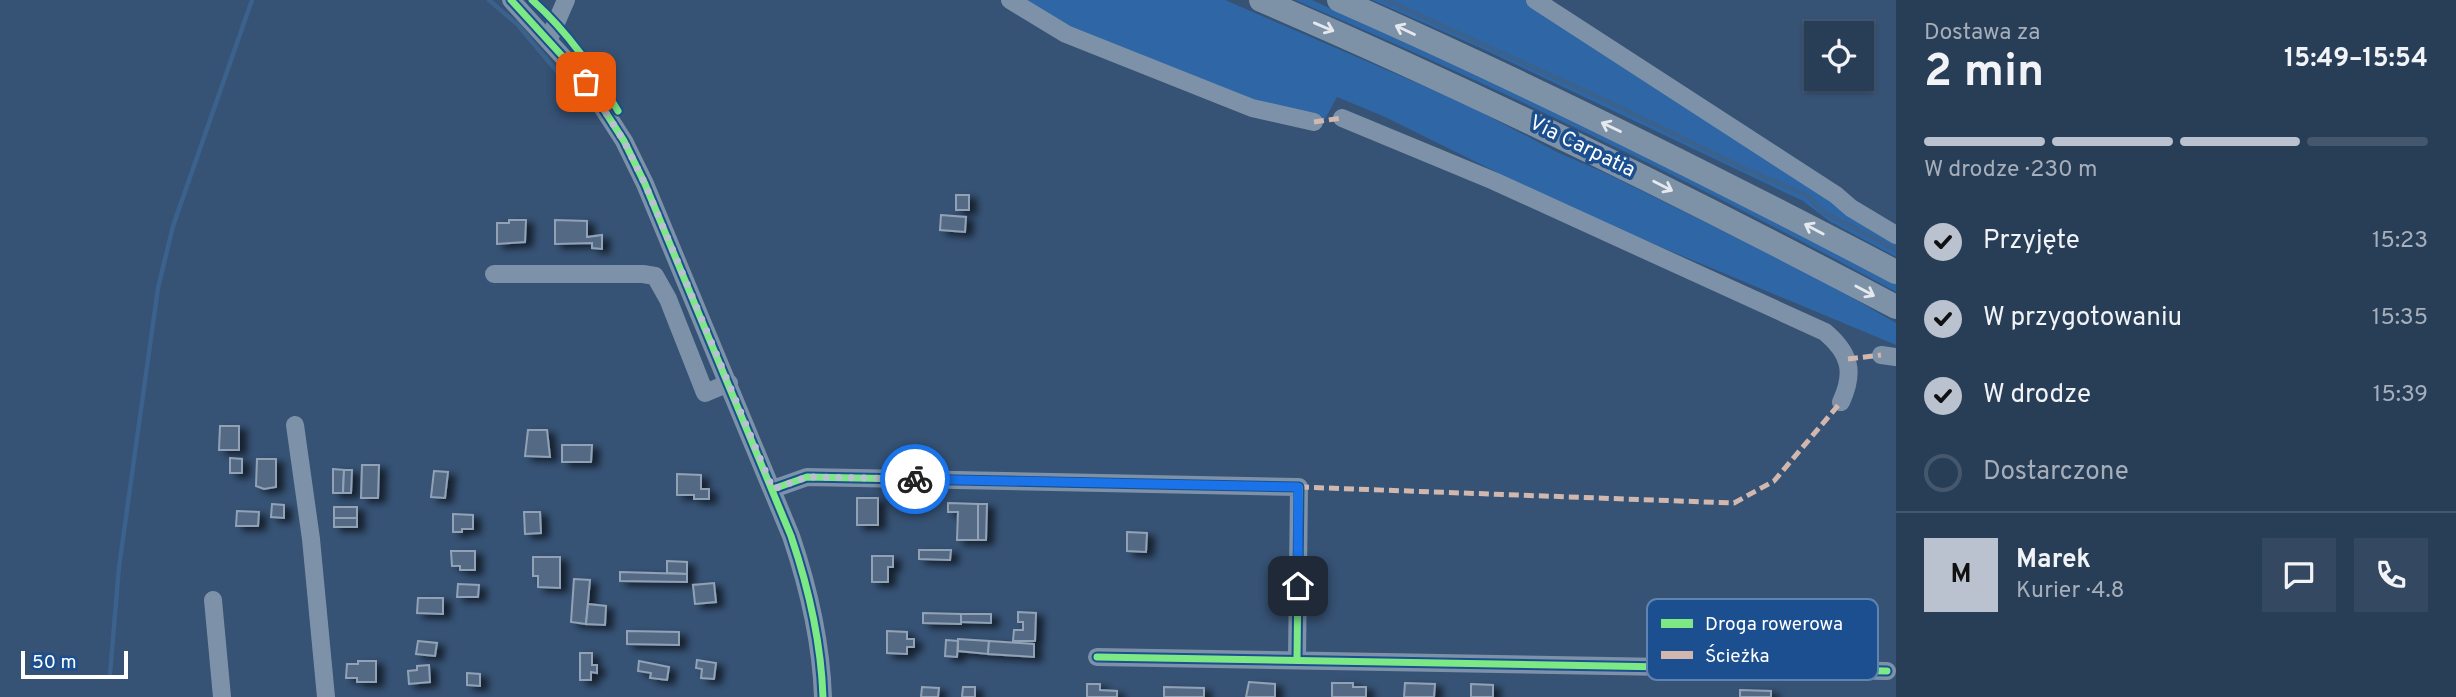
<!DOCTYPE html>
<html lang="pl">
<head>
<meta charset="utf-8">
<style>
	:root { --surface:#283e57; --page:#344961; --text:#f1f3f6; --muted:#a5aeba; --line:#44576d; --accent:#b9c2ce }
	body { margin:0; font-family:Overpass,sans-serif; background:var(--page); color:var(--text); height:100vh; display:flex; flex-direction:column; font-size:26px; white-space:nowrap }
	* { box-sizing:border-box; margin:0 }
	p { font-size:23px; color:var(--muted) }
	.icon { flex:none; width:38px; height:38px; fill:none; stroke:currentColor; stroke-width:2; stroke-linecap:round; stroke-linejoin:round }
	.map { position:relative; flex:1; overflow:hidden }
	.side { display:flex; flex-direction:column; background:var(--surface); width:560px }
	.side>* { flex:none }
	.controls { position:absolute; left:1804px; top:21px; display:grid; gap:14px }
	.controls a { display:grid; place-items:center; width:70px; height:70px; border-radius:0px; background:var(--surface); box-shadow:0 2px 5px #0004,0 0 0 2px var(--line); font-size:35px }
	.scale { position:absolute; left:21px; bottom:18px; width:107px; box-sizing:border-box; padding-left:7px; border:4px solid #fff; border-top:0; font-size:19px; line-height:24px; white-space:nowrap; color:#fff; -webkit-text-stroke:5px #1b4f8f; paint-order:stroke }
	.pin { position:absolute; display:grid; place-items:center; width:60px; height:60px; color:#fff; margin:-30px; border-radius:14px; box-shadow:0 4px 10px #0006 }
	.courier { position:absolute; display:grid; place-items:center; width:70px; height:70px; margin:-35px; border:5px solid #1a73e8; border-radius:50%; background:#fff; color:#222; box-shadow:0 2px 9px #0007 }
	.head em { font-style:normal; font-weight:700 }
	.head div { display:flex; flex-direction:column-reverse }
	.head { display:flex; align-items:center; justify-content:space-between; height:119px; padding:0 28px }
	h1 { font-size:46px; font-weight:700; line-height:52px }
	.bar { display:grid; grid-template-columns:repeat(4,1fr); gap:10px 7px; align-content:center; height:84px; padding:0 28px }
	.bar i { height:9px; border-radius:5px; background:var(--line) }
	.bar .on { background:var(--accent) }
	.bar p { grid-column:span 4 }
	.line { display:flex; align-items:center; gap:18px; padding:0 28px; border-top:2px solid var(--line) }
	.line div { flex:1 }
	.round { display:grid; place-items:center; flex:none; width:74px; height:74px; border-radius:0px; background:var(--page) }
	ol { padding:0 28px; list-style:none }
	li { display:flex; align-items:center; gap:21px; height:77px }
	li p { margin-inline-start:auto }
	li .icon { padding:7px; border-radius:50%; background:var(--accent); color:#111; stroke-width:4 }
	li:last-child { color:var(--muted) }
	li i { width:38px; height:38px; border:4px solid var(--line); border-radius:50% }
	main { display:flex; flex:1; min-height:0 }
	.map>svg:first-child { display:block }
</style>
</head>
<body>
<main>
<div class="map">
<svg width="1896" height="697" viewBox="0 0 1896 697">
	<defs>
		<filter id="shadow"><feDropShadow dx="7" dy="4" stdDeviation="3.5" flood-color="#0009"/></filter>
	</defs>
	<rect width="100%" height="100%" fill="#365274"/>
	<g fill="#2f66a5">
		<path d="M1017 0H1225L1466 104 1557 152 1610 175 1820 279 1896 323V345L1577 212 1385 117 1337 97 1325 119 1309 118 1263 107 1066 28Z"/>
		<path d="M1295 0H1312L1553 110 1896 283V292C1701 185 1499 88 1295 0Z"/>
		<path d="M1372 0H1525L1896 241V257L1829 221 1803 201 1485 50Z"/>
	</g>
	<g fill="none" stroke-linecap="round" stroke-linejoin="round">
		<g stroke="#3b618d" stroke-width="4.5">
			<path d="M489 0 518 25 570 87"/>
			<path d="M1386 0 1613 104 1743 168 1808 196 1822 211 1896 250"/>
			<path d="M110 674 119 567 158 288 173 226 252 0"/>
		</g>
	</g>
	<g fill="#526984" stroke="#92a2b6" stroke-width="2" filter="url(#shadow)">
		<rect x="956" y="195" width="13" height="15"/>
		<path d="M941 215 966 217 965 232 940 230Z"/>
		<path d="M509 220H526L525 242 497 244V223H509Z"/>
		<path d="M555 220 587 221V237L602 235V249L592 248V243L555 244Z"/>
		<path d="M220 426H239V450H219Z"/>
		<path d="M528 430H547L550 457 525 456Z"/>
		<path d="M562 445H592L591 462H562Z"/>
		<path d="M230 458 242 459V473H230Z"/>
		<path d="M257 459H276V487L264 489 256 486Z"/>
		<path d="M362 465H379L378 498H361Z"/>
		<path d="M333 469 344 470 343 493H333Z"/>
		<path d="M344 470H352L351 493H343Z"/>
		<path d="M434 471 448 472 445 498 431 497Z"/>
		<path d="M677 474 701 475V489H709V499H694V495H677Z"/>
		<rect x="857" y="498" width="21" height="27"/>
		<path d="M948 503 978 504V540H957L958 512H948Z"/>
		<path d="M272 504 284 505V518L271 517Z"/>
		<path d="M978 504H987L986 540H978Z"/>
		<rect x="334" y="507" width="23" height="11"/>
		<path d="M237 511 259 512 258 526H236Z"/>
		<path d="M524 512H540L541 533 525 534Z"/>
		<path d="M453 514 473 515V529H462V532H453Z"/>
		<rect x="334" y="518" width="23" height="9"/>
		<path d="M1127 532 1147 533 1146 552 1127 551Z"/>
		<path d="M919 550H951L950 560 919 559Z"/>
		<path d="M451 551H475V570H460V566H452Z"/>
		<path d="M872 556H893V567H888V582H872Z"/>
		<path d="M533 557H560V588L538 587V576H533Z"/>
		<path d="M667 561 687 562V574L667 573Z"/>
		<path d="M620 572 687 574V582L620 581Z"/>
		<path d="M574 579 590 580 586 624 571 622Z"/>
		<path d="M714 583 716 602 695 604 693 585Z"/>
		<path d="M458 584 479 585 478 597H457Z"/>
		<path d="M418 598H443V614L417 613Z"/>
		<path d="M588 604 606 606 605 625 586 624Z"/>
		<path d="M1018 612 1036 613 1035 641H1013L1014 630H1023V622H1018Z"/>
		<path d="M923 613 961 614V624L923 623Z"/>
		<path d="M961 614H991V623L961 622Z"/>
		<path d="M627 631 679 632V645L627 644Z"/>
		<path d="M887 631 907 632V639H914V647H907V654L887 653Z"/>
		<path d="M958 639 989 641 988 654 958 651Z"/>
		<path d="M946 640 958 641 957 657 945 656Z"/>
		<path d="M418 641 437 643 435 656 416 654Z"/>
		<path d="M989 641 1034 644V657L988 654Z"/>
		<path d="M580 653H592V665H597V673L591 672V680H580Z"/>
		<path d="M697 660 716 663 714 679 701 678 702 669 696 668Z"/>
		<path d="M358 661H376V682H357V678H346L347 664H358Z"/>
		<path d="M639 661 669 667 667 680 650 678 651 673 638 671Z"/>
		<path d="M429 665 430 682 409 684 408 671 417 670V666Z"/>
		<path d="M467 673 480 674V686L467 685Z"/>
		<path d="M1249 682 1275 684V697H1246Z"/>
		<path d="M1332 683H1353V687H1366V697H1332Z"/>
		<path d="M1405 683 1435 684 1434 697H1404Z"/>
		<path d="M1087 684H1100V690L1117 691V697H1087Z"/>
		<path d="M1471 684 1493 685V697H1471Z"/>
		<path d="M922 687 939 688 938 697H921Z"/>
		<path d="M963 687H975V697H962Z"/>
		<path d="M1164 687 1204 688V697H1164Z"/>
		<path d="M1740 690 1771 691V697H1740Z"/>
	</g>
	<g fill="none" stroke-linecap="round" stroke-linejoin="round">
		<g stroke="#7d92a8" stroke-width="18">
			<path d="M511 0 586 82 624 141 645 184 791 536C809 589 821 640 823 697"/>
			<path d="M1010 0 1066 34 1252 108 1314 122"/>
			<path d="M1535 0 1836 195 1851 208 1896 235"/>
			<path d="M549 39 566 0"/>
			<path d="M1342 118 1494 181 1825 332C1850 353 1855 372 1841 402"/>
			<path d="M494 274H643L655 276 668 299 705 393 729 383"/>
			<path d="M1881 355 1896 357"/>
			<path d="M295 425 311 539 326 697"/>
			<path d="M773 489 807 477 1299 487 1297 660"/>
			<path d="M213 600 222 697"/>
			<path d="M1097 657 1887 671"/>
		</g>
		<g stroke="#7e92a7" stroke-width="24">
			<path d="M1261 0C1478 93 1688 197 1896 307"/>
			<path d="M1339 0C1528 83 1713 176 1896 272"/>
		</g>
		<g stroke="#d1b7ad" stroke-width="5" stroke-dasharray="10 5" stroke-linecap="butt">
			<path d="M1314 122 1342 118"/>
			<path d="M1848 359 1881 355"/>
			<path d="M1299 487 1734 503 1774 481 1841 402"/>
		</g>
		<g stroke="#1b4f8f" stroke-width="11">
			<g id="cycleway">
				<path d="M511 0 586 82 624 141 645 184 791 536C809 589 821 640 823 697"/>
				<path d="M532 0C568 32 594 70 618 111"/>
				<path d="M773 489 807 477 1299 487 1297 660"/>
				<path d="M1097 657 1887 671"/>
			</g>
		</g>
		<use href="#cycleway" stroke="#7ce984" stroke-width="7"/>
	</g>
	<defs><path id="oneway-shaft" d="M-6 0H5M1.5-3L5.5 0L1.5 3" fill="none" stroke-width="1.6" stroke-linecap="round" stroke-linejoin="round" transform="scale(1.75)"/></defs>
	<g stroke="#e5e9ed">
		<use href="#oneway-shaft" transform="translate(1324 27) rotate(23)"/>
		<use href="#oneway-shaft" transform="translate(1405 30) rotate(-155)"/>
		<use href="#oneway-shaft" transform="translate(1611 127) rotate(-154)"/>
		<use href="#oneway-shaft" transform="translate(1663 186) rotate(27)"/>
		<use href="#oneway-shaft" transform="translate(1814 229) rotate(-152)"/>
		<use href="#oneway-shaft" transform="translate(1865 291) rotate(28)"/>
	</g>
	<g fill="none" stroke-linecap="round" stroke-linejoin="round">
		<path stroke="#b9c2ce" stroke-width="7" stroke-dasharray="0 12.6" d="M586 82 624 141 645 184 773 489 807 477 915 479"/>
		<path stroke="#1a73e8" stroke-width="9" d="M915 479 1298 487V586"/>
	</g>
	<g text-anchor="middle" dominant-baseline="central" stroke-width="7" stroke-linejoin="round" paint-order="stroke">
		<g font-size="21" fill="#fff" stroke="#1b4f8f">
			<text transform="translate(1582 147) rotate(26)">Via Carpatia</text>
		</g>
	</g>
	<rect x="1647" y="599" width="231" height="81" rx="10" fill="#1b4f8f" stroke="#5f84b1" stroke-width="2"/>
	<rect x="1661" y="619" width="32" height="9" fill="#7ce984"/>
	<rect x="1661" y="651" width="32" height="8" fill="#d1b7ad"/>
	<g font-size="19" fill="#fff">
		<text x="1705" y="630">Droga rowerowa</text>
		<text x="1705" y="662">Ścieżka</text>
	</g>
</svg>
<div class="controls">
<a><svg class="icon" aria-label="locate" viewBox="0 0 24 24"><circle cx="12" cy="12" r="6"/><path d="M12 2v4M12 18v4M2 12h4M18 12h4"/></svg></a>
</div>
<div class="scale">50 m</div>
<div class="pin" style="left:586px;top:82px;background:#ea580c"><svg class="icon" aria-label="bag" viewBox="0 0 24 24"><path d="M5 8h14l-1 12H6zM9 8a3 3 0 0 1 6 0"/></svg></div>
<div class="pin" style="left:1298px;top:586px;background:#1f2937"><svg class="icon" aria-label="home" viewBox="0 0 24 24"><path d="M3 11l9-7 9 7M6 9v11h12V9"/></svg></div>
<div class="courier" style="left:915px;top:479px"><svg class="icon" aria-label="bike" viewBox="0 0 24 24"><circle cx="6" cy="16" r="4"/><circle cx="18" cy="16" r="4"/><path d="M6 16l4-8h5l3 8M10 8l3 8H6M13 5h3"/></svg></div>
</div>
<section class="side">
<div class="head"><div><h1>2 min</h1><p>Dostawa za</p></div><em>15:49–15:54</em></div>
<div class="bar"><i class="on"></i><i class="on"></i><i class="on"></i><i></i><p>W drodze · 230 m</p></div>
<ol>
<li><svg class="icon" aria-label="check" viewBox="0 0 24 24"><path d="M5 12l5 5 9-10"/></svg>Przyjęte<p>15:23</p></li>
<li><svg class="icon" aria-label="check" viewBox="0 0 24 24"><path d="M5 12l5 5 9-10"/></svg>W przygotowaniu<p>15:35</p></li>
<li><svg class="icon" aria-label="check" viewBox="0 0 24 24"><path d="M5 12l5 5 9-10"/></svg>W drodze<p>15:39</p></li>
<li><i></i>Dostarczone</li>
</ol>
<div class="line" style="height:126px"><b class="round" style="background:var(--accent);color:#111">M</b><div><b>Marek</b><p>Kurier · 4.8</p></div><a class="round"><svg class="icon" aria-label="chat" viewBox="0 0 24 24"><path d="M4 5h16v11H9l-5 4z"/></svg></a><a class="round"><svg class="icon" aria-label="phone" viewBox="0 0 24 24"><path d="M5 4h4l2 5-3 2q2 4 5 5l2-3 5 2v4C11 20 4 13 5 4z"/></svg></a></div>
</section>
</main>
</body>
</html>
